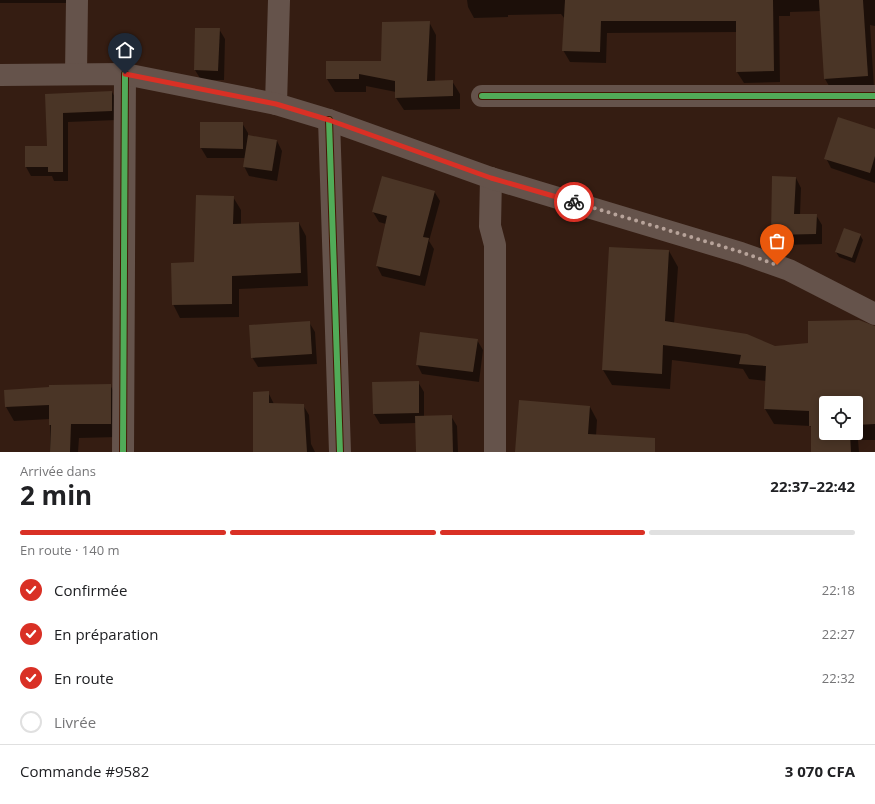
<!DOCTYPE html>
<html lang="fr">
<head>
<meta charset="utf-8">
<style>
	:root { --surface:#fff; --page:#f2f2f2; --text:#202124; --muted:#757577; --line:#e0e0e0; --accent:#d93025 }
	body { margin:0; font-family:"Open Sans",sans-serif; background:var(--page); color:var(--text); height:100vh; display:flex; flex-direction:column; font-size:15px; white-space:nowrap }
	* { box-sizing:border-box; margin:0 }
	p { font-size:13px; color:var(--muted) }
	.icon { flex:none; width:22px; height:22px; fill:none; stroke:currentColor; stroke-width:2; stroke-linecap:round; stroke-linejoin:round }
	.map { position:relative; height:452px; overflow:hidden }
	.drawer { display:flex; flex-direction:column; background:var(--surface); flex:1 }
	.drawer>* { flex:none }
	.controls { position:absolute; left:819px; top:396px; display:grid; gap:8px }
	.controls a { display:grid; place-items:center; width:44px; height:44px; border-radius:4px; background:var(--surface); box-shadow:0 2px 10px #0003; font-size:20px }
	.pin { position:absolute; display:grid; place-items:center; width:34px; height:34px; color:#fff; margin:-41px -17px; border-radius:50% 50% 50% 0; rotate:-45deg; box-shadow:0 0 4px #0007 }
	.pin .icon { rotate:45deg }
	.courier { position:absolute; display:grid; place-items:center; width:40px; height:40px; margin:-20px; border:3px solid #d93025; border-radius:50%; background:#fff; color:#222; box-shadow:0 1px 5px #0007 }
	.summary em { font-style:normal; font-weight:700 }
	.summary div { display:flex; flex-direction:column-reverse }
	.summary { display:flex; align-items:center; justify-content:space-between; height:68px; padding:0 20px }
	h1 { font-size:26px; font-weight:700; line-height:30px }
	.bar { display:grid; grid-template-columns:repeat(4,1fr); gap:6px 4px; align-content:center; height:48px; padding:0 20px }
	.bar i { height:5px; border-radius:3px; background:var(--line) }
	.bar .on { background:var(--accent) }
	.bar p { grid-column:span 4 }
	.line { display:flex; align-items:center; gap:10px; padding:0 20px; border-top:1px solid var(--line) }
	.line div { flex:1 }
	ol { padding:0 20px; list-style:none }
	li { display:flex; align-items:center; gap:12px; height:44px }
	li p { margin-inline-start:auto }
	li .icon { padding:4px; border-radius:50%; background:var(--accent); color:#fff; stroke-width:4 }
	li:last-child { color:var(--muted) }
	li i { width:22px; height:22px; border:2px solid var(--line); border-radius:50% }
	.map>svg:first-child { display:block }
</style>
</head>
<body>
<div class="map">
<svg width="875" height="452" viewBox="0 0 875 452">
	<rect width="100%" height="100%" fill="#351d12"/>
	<g fill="#0007" fill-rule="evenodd">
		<rect x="0" y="0" width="70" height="3"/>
		<path d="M467 0H875V26L870 25 874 88 832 91 825 79 821 11 790 12V16H779L780 82 744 83 737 72V32L607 33 606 63 570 62 563 50 565 19 561 14 508 15V17L474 18 468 7Z"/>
		<path d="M429 22 436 35 435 82 452 81 460 94V109L404 110 396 98V92L366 86V92H335L327 79V62H382Z"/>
		<path d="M219 29 225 39 224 80H201L195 70Z"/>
		<path d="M112 92 117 101V120L68 122V181H54L52 176H31L26 167 48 147 46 95Z"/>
		<path d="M242 123 248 133V136L277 141 282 151 277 181 249 176 244 166 245 158H207L201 148Z"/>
		<path d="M875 130V183L831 168 826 158Z"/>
		<path d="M796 178 801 188 800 215H816L822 225V244L778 245 772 235Z"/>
		<path d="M434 191 440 201 429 241 434 249 425 286 382 276 377 266 386 224 379 222 373 212Z"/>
		<path d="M233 197 241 210V225L299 223 306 236 308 286 239 289V317L180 318 173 304Z"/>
		<path d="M860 235 863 240 855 263 839 257 836 252Z"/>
		<path d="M669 251 678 267 674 324 775 347 809 344 875 327V440H858L859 452H812V428L810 426 774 424 765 409 766 381 749 379 743 369 672 360 670 389 612 385 603 370ZM826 403H856V433H826Z"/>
		<path d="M309 322 315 332 317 364 258 367 252 357Z"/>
		<path d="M477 340 483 350 479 382 422 374 417 364Z"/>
		<path d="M418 382 424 392V416H451L457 426 458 452H417L416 423 380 424 374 414 373 383Z"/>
		<path d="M110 385 118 399V437L79 438 78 452H50V419L14 421 6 407Z"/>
		<path d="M268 392 274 404 303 405 309 415 311 444 315 452H254Z"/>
		<path d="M590 407 597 420 596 436 635 452H516Z"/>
	</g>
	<g fill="#4a3526">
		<path d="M565 0H773L774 71 736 72V21H601L600 52 562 51Z"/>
		<path d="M819 0H863L868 76 824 79Z"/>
		<path d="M430 21 427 81 453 80V96L395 98V81L359 74V79H326V61H381L382 22Z"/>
		<path d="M195 28H220L218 71 194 70Z"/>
		<path d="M112 91V111L63 113V172H48V167H25V146H47L45 94Z"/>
		<path d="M838 117 875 129V156L870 173 824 159Z"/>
		<path d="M200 122H243V149L200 148Z"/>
		<path d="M248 135 277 140 272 171 243 167Z"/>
		<path d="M382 176 435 191 423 237 429 238 420 276 376 266 387 216 372 212Z"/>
		<path d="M772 176 796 177 794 214H817L816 234 771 235Z"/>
		<path d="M196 195 234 196 233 224 299 222 301 273 232 276V304L172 305 171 263 194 262Z"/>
		<path d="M844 228 861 234 852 258 835 252Z"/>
		<path d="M609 247 669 250 665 321 747 334 775 346 808 343V321L859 320 875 326V424L856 425V403H826V433H850L851 452H811V426H809V411L764 409 766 366 739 364 741 355 663 345 662 374 602 370Z"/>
		<path d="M310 321 312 354 251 358 249 325Z"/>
		<path d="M420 332 478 339 473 372 416 365Z"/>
		<path d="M419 381V413L373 414 372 382Z"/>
		<path d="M111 384V424H71L70 452H50L51 425H49V405L5 407 4 390 49 387V385Z"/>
		<path d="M269 391V403L304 404 307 452H253V392Z"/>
		<path d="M519 400 590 406 588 434 655 438V452H515Z"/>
		<path d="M452 415 453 452H416L415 416Z"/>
	</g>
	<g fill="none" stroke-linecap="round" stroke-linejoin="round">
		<g stroke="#65534b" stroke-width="22">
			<path d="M76 74 77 0"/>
			<path d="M482 96H875"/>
			<path d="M276 104 279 0"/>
			<path d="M329 120 340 452"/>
			<path d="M491 178 490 226 495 245V452"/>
			<path d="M123 452 125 74"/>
		</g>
		<path stroke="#65534b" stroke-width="22" d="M0 75 125 74 276 104 329 120 491 178 741 253 789 270 875 314"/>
		<g stroke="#441703" stroke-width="8">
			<g id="cycleway">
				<path d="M482 96H875"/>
				<path d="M329 120 340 452"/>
				<path d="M123 452 125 74"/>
			</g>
		</g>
		<use href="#cycleway" stroke="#51ab58" stroke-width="6"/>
	</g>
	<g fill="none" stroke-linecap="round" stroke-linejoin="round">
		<path stroke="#b7a39a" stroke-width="4" stroke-dasharray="0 7.2" d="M574 202 741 252 777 265"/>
		<path stroke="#d93025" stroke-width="5" d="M125 74 276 104 329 120 491 178 574 202"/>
	</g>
</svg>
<div class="controls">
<a><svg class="icon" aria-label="locate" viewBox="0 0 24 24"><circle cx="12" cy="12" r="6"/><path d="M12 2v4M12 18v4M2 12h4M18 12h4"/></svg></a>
</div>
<div class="pin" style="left:777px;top:265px;background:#ea580c"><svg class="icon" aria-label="bag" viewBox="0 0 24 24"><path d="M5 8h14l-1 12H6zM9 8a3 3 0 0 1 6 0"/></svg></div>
<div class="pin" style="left:125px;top:74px;background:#1f2937"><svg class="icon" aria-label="home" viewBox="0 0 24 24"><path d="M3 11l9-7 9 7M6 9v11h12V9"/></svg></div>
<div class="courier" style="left:574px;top:202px"><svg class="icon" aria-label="bike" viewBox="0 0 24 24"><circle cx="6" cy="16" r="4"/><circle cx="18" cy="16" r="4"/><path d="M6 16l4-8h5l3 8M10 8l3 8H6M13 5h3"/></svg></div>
</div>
<section class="drawer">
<div class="summary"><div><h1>2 min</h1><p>Arrivée dans</p></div><em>22:37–22:42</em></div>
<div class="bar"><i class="on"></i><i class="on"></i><i class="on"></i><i></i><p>En route · 140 m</p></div>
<ol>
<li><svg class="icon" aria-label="check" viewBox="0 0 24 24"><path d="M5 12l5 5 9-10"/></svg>Confirmée<p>22:18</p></li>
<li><svg class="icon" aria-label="check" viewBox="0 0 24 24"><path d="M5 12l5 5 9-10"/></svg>En préparation<p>22:27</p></li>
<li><svg class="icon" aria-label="check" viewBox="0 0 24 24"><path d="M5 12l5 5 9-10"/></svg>En route<p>22:32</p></li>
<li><i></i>Livrée</li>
</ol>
<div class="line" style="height:52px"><div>Commande #9582</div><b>3 070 CFA</b></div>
</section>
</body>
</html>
